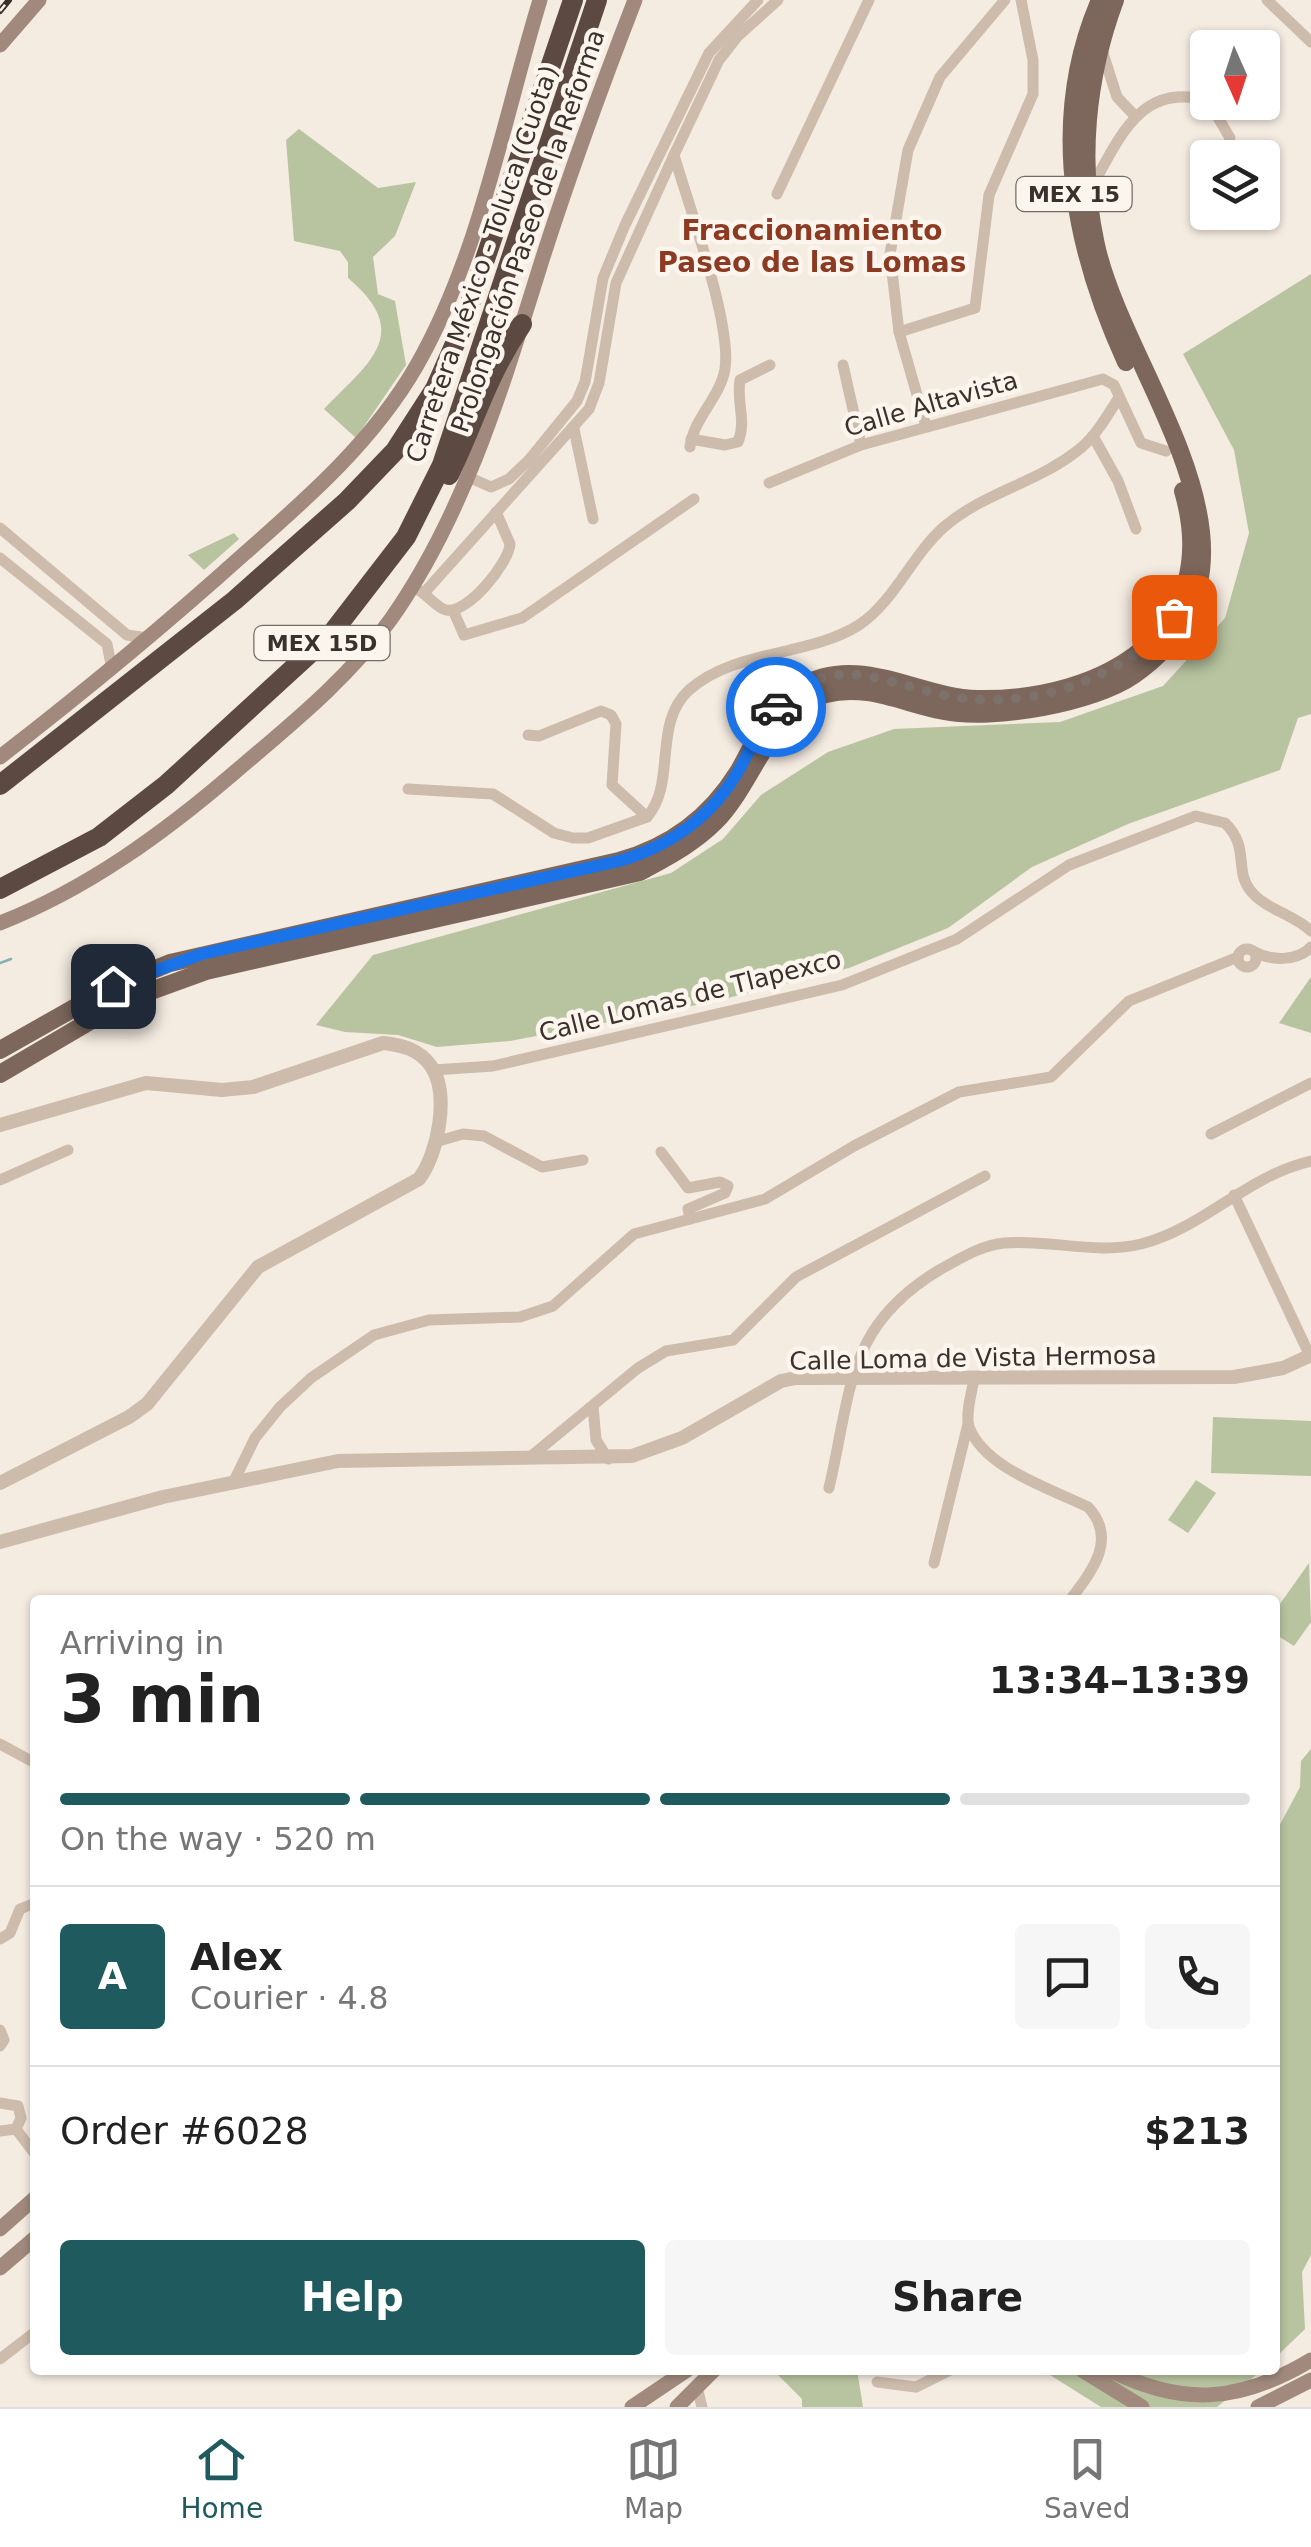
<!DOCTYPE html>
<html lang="en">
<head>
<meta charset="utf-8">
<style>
	:root { --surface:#fff; --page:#f6f6f6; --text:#222; --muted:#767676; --line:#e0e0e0; --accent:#1f5a5e }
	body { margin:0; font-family:"DejaVu Sans",sans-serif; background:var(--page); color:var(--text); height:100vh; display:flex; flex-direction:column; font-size:38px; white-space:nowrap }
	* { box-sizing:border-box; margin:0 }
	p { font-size:32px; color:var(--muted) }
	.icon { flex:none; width:55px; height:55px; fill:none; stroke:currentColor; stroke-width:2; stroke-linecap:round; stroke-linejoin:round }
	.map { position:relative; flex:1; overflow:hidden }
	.details { position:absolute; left:30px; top:1595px; width:1250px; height:780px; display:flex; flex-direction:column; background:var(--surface); border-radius:10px; box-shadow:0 2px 8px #0004 }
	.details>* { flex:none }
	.needle { width:65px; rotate:177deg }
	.fabs { position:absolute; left:1190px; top:30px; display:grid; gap:20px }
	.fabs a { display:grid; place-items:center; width:90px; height:90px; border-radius:10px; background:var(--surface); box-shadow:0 2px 8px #0004; font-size:50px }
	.pin { position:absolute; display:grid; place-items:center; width:85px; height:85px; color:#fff; margin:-42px; border-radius:20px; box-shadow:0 5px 15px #0006 }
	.courier { position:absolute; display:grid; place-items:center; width:100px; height:100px; margin:-50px; border:8px solid #1a73e8; border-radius:50%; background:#fff; color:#222; box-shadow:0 2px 12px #0007 }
	.head em { font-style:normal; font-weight:800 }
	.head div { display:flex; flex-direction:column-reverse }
	.head { display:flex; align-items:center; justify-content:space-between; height:170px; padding:0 30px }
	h1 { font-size:65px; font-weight:800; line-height:75px }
	.bar { display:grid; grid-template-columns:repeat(4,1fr); gap:15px 10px; align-content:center; height:120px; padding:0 30px }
	.bar i { height:12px; border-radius:8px; background:var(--line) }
	.bar .selected { background:var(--accent) }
	.bar p { grid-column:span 4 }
	.line { display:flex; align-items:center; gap:25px; padding:0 30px; border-top:2px solid var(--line) }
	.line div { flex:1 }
	.round { display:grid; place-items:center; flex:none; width:105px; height:105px; border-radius:10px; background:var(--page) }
	.button { display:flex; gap:20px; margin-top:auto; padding:20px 30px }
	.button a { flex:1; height:115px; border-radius:10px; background:var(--accent); color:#fff; font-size:40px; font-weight:800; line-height:115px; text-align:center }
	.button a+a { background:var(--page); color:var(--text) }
	.tab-bar { display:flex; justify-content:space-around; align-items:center; height:140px; border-top:2px solid var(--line); background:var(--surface); font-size:28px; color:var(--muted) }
	.tab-bar a { display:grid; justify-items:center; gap:5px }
	.tab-bar .selected { color:var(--accent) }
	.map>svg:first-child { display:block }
</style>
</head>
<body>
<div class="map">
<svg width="1311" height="2407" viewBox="0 0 1311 2407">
	<rect width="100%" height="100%" fill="#f4ebe1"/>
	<g fill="#b8c4a0">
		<path d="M299 129 378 188 416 182 395 236 373 257 378 294 395 301 406 365 356 438 324 409C369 362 414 334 348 278V262L340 251 294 241 286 140Z"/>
		<path d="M1311 274V714L1298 718 1280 770 1128 824 1032 867 948 928 849 968 712 1002 510 1041 437 1047 398 1035 345 1032 316 1025 373 955 671 873 723 839 761 795 828 752 894 729 1060 722 1163 686 1225 618 1249 533 1234 450 1183 354Z"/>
		<path d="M234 533 239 539 204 570 188 555Z"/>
		<path d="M1311 977V1033L1279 1023Z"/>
		<path d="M1213 1417 1311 1421V1476L1211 1473Z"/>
		<path d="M1196 1480 1216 1493 1188 1533 1168 1520Z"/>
		<path d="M1309 1563 1311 1622 1294 1646 1275 1634V1611Z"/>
		<path d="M1311 1749V2255L1302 2272 1305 2329 1275 2358V1834L1300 1787 1301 1761Z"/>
		<path d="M773 2370H857L863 2407H802V2399Z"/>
		<path d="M1042 2370H1262L1217 2407H1101Z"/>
	</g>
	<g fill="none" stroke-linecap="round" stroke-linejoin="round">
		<path stroke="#7fb0b2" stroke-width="2.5" d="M0 963 11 959"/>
		<g stroke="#cdbbac" stroke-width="11">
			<path d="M1267 0 1311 42"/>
			<path d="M1101 47 1117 97 1135 116"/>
			<path d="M1209 102 1230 138 1224 158"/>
			<path d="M674 155C688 204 732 323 725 369 720 398 694 417 690 447"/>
			<path d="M1090 190C1118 141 1140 80 1208 101"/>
			<path d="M777 194 869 0"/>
			<path d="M1220 212 1238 224"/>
			<path d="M899 332 975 308 989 195 1033 94V60L1021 0"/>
			<path d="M843 365 861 445"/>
			<path d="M926 426 899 332 890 254 908 150 940 77 1005 0"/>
			<path d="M574 429 593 519"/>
			<path d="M1093 436 1118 481 1136 529"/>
			<path d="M691 439 725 445 738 442C747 421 736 402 740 380L770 365"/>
			<path d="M466 476 491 487 509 479 529 460 577 401 585 382 603 278 625 225 709 53 758 0"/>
			<path d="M769 483 861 445 1103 379 1114 385 1141 443 1166 451"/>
			<path d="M0 528 127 635 148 638"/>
			<path d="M0 558 107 644 112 670"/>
			<path d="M420 591C428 596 438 608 446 610 467 615 509 563 510 544L496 512"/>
			<path d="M424 593 589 409 599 383 616 283 674 155 719 60 737 37 778 0"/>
			<path d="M453 610 464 635 522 618 694 499"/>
			<path d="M528 735 539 736 601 711 611 715 616 724 612 785 647 817"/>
			<path d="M408 789 493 794 554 833 573 838H588L647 817C677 783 652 724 689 690 736 649 808 657 859 625 894 602 912 555 944 527 984 492 1041 482 1082 447 1097 434 1107 416 1118 399"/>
			<circle cx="1247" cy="958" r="9"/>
			<path d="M1253 951C1270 961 1297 962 1311 947"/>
			<path d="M434 1070 493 1066 842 985 957 939 1069 865 1196 816 1225 823C1250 847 1234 869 1250 890 1264 909 1295 915 1311 931"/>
			<path d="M1211 1134 1311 1083"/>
			<path d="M435 1142 463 1134 484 1136 542 1167 583 1160"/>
			<path d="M661 1152 688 1188 720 1182 728 1186 725 1193 688 1209 690 1219"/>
			<path d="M0 1180 68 1150"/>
			<path d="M1234 1195 1310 1356"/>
			<path d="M974 1379C972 1392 965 1414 969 1427 985 1469 1052 1489 1088 1507 1118 1539 1092 1571 1070 1600"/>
			<path d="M593 1406 596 1440 608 1459"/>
			<path d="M529 1458 638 1368 666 1351 733 1340 796 1277 985 1176"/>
			<path d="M234 1481 255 1438 280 1407 311 1378 374 1335 429 1320 520 1317 553 1306 634 1234 765 1199 854 1146 959 1092 1051 1077 1129 1001 1238 957"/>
			<path d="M829 1488C852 1389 846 1325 941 1269 961 1258 982 1245 1004 1243 1049 1239 1097 1255 1141 1244 1202 1229 1248 1175 1311 1161"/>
			<path d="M934 1563 968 1424"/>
			<path d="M0 1744 35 1763"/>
			<path d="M0 1939 10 1933 20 1909 35 1903"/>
			<path d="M0 2030 4 2040 0 2046"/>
			<path d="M0 2103 18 2106 21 2118 16 2129 0 2131"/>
			<path d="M16 2129 35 2154"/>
			<path d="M0 2359 35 2332"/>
			<path d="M877 2382 916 2387 950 2370"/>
			<path d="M698 2391 702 2407"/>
		</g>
		<g stroke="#cdbbac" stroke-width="14">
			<path d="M0 1125 146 1083 222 1090 253 1087 383 1043C402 1045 419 1049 431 1066 450 1094 438 1154 419 1179L258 1267 147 1404 129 1417 0 1483"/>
			<path d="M0 1542 163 1497 338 1461 632 1456 682 1438 781 1381 796 1378 1234 1377 1283 1368 1311 1355"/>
		</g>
		<g stroke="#a18a7d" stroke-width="15">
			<path d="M0 45 39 0"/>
			<path d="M0 757C84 692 165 625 244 554 309 497 374 440 417 365 480 254 503 121 540 0"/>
			<path d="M0 923C87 889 164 833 235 772 290 725 348 679 391 619 467 511 504 381 543 257 571 170 602 85 635 0"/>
			<path d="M0 2229 35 2198"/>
			<path d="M0 2268 35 2238"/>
			<path d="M1082 2370 1142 2407"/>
			<path d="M1110 2370C1183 2407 1241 2402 1311 2360"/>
			<path d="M632 2407 687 2370"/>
			<path d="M677 2407 714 2370"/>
			<path d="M1258 2407 1311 2380"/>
		</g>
		<g stroke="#7d675c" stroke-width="18">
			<path d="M1100 0C1048 120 1074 248 1126 362"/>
			<path d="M0 1050 113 986 170 963 619 861C670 847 710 817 738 772 757 740 766 707 800 687 859 652 917 698 978 699 1104 701 1224 632 1183 491"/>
			<path d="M0 1074 126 1000 206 971 640 872C667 857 693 844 715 822 753 785 770 708 826 694 867 683 905 704 944 711 993 721 1094 703 1134 675 1294 563 1126 380 1096 245 1078 163 1086 78 1115 0"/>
		</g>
		<g stroke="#5c4a42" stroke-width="20">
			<path d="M449 475C475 421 487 375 522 324"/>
			<path d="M0 785 235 600 347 501 395 451 435 389 461 330 573 0"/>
			<path d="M0 889 99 837 166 785 332 633 406 537 442 465 597 0"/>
		</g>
		<g stroke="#3b302b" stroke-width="6">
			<path id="rail" d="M0 11 9 0"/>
		</g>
		<use href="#rail" stroke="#fbf5ee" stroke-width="2.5" stroke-dasharray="8" stroke-linecap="butt"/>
	</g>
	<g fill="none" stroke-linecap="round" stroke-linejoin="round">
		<path stroke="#7c716b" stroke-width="10" stroke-dasharray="0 18" d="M776 707C838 645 891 689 961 698 1038 708 1126 677 1174 617"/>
		<path stroke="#1a73e8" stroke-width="12" d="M113 986 202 954 619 861C671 846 714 815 740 768 752 747 760 725 776 707"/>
	</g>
	<g text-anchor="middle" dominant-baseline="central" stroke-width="9" stroke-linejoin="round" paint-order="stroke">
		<g fill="#fbf5ee" stroke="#756b66" stroke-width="2.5">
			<rect x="1016.5" y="177" width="115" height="34" rx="8"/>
			<rect x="254.5" y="626" width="135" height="34" rx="8"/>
		</g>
		<g font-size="22" font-weight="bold" fill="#3b302b">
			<text x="1074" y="194">MEX 15</text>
			<text x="322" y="643">MEX 15D</text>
		</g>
		<g font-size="25" fill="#3b302b" stroke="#fbf5ee">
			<text transform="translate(528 231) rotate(-71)">Prolongación Paseo de la Reforma</text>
			<text transform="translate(482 264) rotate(-71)">Carretera México - Toluca (Cuota)</text>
			<text transform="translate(931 404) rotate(-16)">Calle Altavista</text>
			<text transform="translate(690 996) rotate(-14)">Calle Lomas de Tlapexco</text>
			<text transform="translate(973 1358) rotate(-1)">Calle Loma de Vista Hermosa</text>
		</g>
		<g font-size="28" font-weight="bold" fill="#8c3b22" stroke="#fbf5ee">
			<text x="812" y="230">Fraccionamiento<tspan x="812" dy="32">Paseo de las Lomas</tspan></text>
		</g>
	</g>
</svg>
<div class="fabs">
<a><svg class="needle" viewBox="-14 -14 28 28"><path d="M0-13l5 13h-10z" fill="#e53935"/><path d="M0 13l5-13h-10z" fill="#767676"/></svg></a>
<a><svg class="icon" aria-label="layers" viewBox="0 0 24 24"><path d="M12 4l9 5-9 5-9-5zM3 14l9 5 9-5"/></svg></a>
</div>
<div class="pin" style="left:1174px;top:617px;background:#ea580c"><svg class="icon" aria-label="bag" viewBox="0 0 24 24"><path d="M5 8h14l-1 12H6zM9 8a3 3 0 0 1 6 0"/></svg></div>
<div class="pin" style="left:113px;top:986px;background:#1f2937"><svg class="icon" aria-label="home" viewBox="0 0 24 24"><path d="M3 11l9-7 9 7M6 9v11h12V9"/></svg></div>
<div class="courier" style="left:776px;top:707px"><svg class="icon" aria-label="car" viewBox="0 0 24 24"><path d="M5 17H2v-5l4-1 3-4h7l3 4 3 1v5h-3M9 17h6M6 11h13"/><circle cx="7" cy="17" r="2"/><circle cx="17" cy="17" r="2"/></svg></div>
<section class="details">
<div class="head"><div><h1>3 min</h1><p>Arriving in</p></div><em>13:34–13:39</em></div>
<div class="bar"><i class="selected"></i><i class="selected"></i><i class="selected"></i><i></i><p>On the way · 520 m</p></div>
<div class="line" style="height:180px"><b class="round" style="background:var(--accent);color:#fff">A</b><div><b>Alex</b><p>Courier · 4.8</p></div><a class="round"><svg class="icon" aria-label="chat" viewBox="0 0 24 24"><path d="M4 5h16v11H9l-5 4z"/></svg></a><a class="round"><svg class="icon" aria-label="phone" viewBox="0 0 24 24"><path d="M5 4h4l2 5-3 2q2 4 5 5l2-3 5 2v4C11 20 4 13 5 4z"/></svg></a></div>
<div class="line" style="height:130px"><div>Order #6028</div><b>$213</b></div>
<div class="button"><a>Help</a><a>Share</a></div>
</section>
</div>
<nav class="tab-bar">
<a class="selected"><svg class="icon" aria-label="home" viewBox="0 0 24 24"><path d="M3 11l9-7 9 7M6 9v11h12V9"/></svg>Home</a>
<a><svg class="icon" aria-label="map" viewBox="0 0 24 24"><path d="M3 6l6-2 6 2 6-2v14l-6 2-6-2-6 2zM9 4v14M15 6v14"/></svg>Map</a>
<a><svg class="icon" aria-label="saved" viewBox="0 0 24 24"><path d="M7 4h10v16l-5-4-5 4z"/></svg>Saved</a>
</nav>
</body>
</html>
